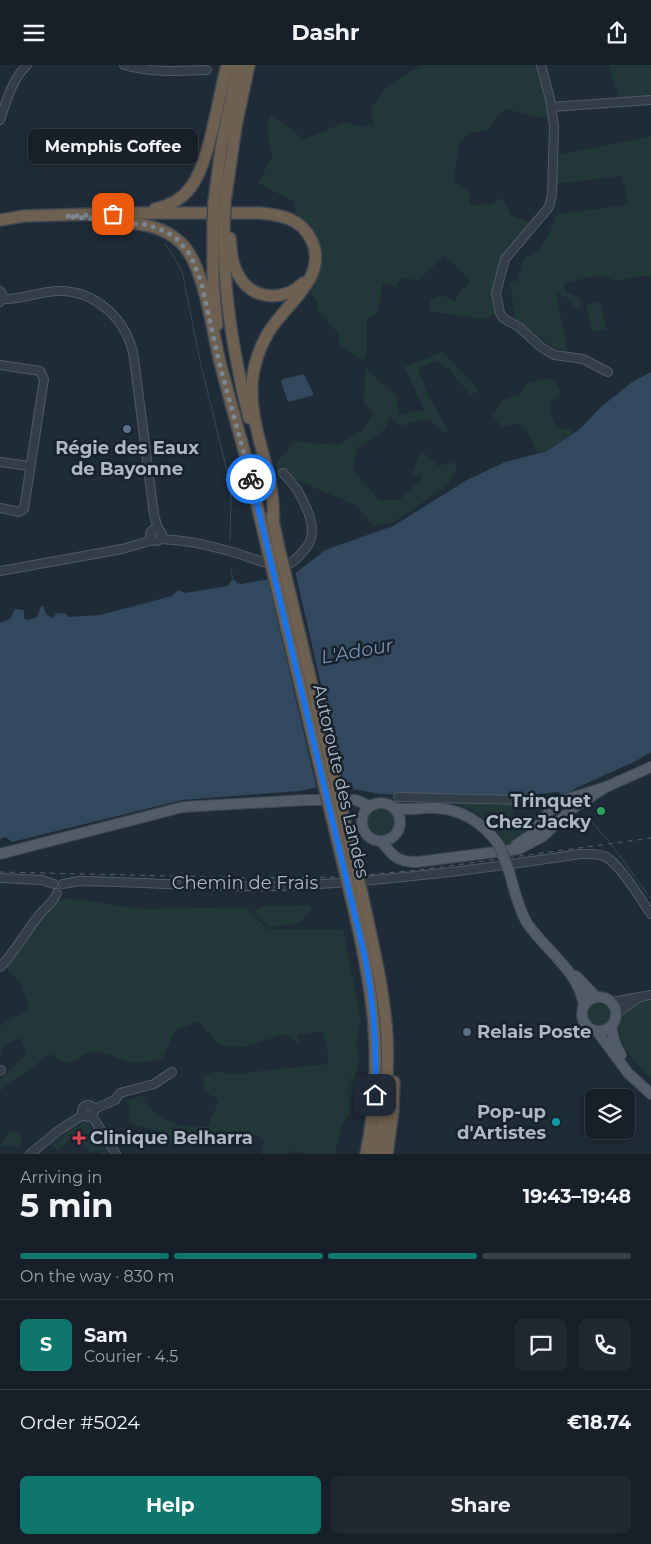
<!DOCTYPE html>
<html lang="en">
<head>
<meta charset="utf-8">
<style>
	:root { --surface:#172029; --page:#202831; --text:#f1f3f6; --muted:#9ea3a8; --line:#363e46; --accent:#0f766e }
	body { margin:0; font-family:Montserrat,sans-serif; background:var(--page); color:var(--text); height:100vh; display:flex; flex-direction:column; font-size:19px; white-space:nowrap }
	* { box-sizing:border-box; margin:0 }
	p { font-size:16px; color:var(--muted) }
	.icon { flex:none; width:28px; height:28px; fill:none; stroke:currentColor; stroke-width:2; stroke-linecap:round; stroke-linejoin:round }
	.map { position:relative; height:1089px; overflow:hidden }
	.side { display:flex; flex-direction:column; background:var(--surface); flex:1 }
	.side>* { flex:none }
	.buttons { position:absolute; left:585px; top:1024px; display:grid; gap:10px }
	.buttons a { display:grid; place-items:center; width:50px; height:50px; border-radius:8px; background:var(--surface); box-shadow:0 2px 12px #0003,0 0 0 1px var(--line); font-size:25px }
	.pin { position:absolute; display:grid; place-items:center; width:42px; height:42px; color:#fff; margin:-21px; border-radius:10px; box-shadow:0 2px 8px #0006 }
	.courier { position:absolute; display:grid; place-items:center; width:50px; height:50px; margin:-25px; border:4px solid #1a73e8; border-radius:50%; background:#fff; color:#222; box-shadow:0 1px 6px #0007 }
	.bubble { position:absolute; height:35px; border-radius:8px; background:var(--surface); box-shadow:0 2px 12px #0003,0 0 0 1px var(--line); font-size:16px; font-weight:700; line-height:35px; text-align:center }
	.headline em { font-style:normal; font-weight:700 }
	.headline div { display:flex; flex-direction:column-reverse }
	.headline { display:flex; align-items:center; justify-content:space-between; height:85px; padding:0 20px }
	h1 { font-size:32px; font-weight:700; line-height:38px }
	.bar { display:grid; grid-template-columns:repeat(4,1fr); gap:8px 5px; align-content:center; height:60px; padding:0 20px }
	.bar i { height:6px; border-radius:4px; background:var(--line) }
	.bar .on { background:var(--accent) }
	.bar p { grid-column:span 4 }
	.line { display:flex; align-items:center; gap:12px; padding:0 20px; border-top:1px solid var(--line) }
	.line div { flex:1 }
	.round { display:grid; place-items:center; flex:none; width:52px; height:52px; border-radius:8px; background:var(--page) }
	.cta { display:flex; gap:10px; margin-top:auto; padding:10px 20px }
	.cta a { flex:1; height:58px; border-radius:8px; background:var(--accent); color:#fff; font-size:20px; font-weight:700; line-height:58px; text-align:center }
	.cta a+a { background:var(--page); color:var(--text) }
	header { display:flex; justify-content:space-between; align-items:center; height:65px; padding:0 20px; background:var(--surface); font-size:22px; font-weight:700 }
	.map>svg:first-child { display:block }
</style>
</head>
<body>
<header><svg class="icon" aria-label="menu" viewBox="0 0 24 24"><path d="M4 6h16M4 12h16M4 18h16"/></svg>Dashr<svg class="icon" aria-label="share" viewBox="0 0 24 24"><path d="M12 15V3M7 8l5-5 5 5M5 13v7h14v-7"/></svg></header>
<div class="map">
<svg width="651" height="1089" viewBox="0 0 651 1089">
	<rect width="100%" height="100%" fill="#1f2b37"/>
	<g fill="#213738">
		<path d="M422 0H539L550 46 547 52H539L505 44 486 66 469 68 459 79 454 115 469 126 470 140 491 139 500 133 505 138 511 150 529 157 528 162 500 196 493 230 496 249 484 254 434 247 428 244 431 235 441 230 456 236 457 230 470 216 445 190 418 216 403 212 395 223 389 218H383L377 249 367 255V289L362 296 350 287 340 282 338 269 316 243 317 237 310 229C319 209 326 189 315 168 311 161 301 154 295 149L294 137 258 118 272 92 267 67 270 49 304 74 346 57 361 62 374 59 371 44 386 21Z"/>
		<path d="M608 0H651V31L618 32Z"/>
		<path d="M651 71V212L642 211 617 216 600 210 564 218 565 226 576 231 583 240 576 245 566 232 556 228 568 288 553 282 515 254 510 217 517 216 523 194 537 186 549 169 557 149 628 140 622 111 555 119 554 110 558 90Z"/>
		<path d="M600 236 606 264 592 267 586 239Z"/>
		<path d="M442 287 480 326 470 330 450 305 435 296 418 305 431 336 448 364 445 369 428 354 400 361 391 352 387 354V363L358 382 352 405 380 435H399L422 413 420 410H411L421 385 438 401 454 397 457 404 448 420 394 457 374 461 355 440 277 407 276 398 295 376 336 380 364 364 371 351 376 350 364 338 365 302 397 332V341L399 350 424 345 404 302Z"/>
		<path d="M550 313 554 315 562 329 552 335C549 348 551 355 559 364H570L573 369 547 386 538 388 524 363 517 358 502 363 491 349 506 333 522 328 524 321 527 319Z"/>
		<path d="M415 735 472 737 475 739 512 740 513 749 515 750 539 749 540 743 546 744 523 774 507 782C490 746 453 732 415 739Z"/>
		<circle cx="381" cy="757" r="15"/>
		<path d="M69 833 143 844 246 842 267 864H343L361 955 356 978 359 993 349 1050 342 1060 335 1089H306L294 1086 286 1089H261L265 1075 258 1070 244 1073 225 1081 200 1070 183 1066 182 1076 173 1080 162 1066 140 1062 130 1058 129 1040 126 1036 142 1030 147 1040 161 1052 178 1060 207 1062 219 1035 205 1027 202 1012 215 1006 231 1009 328 999 327 981 322 966 298 970 299 979 283 969 247 982 220 981 199 957 175 966 162 994 134 999 98 986 83 990 68 999 50 989 0 1026V1015L27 988 20 973 4 981 0 994V961L29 943 21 919 0 896 53 838Z"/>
		<path d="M311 840 312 844 300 857 281 861H268L254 848 258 843 265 841Z"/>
		<path d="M651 933V1012C643 1007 638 999 632 992 610 964 616 944 651 933Z"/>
		<path d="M594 937 604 940 607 938 612 944V954C605 964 594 965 587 954V945Z"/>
		<path d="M87 1056 108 1089H101L97 1085 92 1089 74 1070 58 1085 51 1079 68 1067Z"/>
		<path d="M13 1066 22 1071 19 1086 14 1081H3L0 1083V1080L6 1074 7 1070Z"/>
	</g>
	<g fill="#32485f">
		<path d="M651 307V687L636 696 576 723 570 728 561 730 559 727 538 729 530 732H509L380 729 353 724 352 718 346 716 300 726 182 735 12 777 6 772 0 774V558L10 554 15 544 24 545V553L27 555 37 552 41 541H43L46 549 52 553 57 548 66 549 68 552 100 550 172 531 178 525 185 528 228 521 231 516 235 515 237 518 241 519 293 510 325 485 393 461 467 415 505 397 547 386 580 364 601 342 632 317Z"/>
		<path d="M304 309 314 330 288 337 281 317 283 314Z"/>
	</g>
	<path fill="#1f2b37" d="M295 506 344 719 317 725 267 511Z"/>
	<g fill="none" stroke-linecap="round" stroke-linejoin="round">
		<g stroke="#32485f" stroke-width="1">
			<path d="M165 179 172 189 182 206 200 296 229 414 231 433 230 476"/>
			<path d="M231 504 233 516"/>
			<path d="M589 754 608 775 651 834"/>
		</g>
		<g stroke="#505a66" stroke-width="10">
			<g id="minor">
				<path d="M124 0C152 8 179 6 207 5"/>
				<path d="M541 0 550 34 554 61 552 130 549 142 505 194 496 228 500 248 503 253 519 262 541 282 554 290 583 294 608 307"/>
				<path d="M551 42 651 35"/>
				<path d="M0 55C7 34 12 15 27 0"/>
				<path d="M0 226 3 231 0 237"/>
				<path d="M2 234C21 235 38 227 56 226 95 224 128 255 134 293L154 450 158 463"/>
				<path d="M0 300 40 306 44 314 24 444 19 447 0 443"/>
				<path d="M0 397 29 401"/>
				<circle cx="156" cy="470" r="6"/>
				<path d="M161 474C184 475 208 480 229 486 245 490 270 502 285 500 294 498 300 490 306 483 320 466 306 440 296 423 292 418 287 413 283 408"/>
				<path d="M0 506 122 484 153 475"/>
				<path d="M398 732 516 735"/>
				<path d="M0 813 42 815 54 819"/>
				<path d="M63 819 79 816C147 817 215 823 283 821 383 817 481 804 580 789 588 789 597 788 604 791 619 797 641 835 651 849"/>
				<path d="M0 902C16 886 26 866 40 849 47 841 54 837 57 828"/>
				<path d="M612 937 651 930"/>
				<path d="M617 948 640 932"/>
				<path d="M0 1006 1 1005"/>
				<circle cx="88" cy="1046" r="6"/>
				<path d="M94 1044 115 1035 120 1028 154 1019 172 1007"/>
				<path d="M92 1051 116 1089"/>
				<path d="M30 1089 58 1066 83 1050"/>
			</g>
		</g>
		<g stroke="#3c4651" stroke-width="12">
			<g id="major">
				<circle cx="381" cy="757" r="19"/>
				<path d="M394 743C411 746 422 742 437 743 463 745 484 759 499 780"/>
				<path d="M381 776C393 791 397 797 417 797L519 784 542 772 572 744 606 722"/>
				<path d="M516 780 531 770 553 742 561 736 606 722 651 702"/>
				<path d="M0 789 183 742 306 735H356L370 741"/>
				<path d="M509 806C514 824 518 842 527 858 546 886 579 906 584 941"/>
				<path d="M576 911 596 932"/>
				<circle cx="599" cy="949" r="17"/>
				<path d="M611 962 615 978 621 990"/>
				<path d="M597 966 628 1008 651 1029"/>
			</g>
		</g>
		<g stroke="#3d4752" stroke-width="14">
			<g id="highway">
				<path d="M214 137 221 83 238 0"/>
				<path d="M225 137 236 61 249 0"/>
				<path d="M155 144C169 141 182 134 191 122 210 96 218 33 227 0"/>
				<path d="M0 155 24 151 129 148H260C281 150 300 153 311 174 330 212 285 239 268 268 259 284 253 301 252 319 249 366 277 411 273 458"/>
				<path d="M105 155C131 158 160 158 180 177 205 199 212 268 221 301 230 336 240 370 249 404"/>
				<path d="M213 159V217L217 260"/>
				<path d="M224 160C223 228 233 286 249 353"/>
				<path d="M230 173C231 186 232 200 239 211 252 235 284 237 303 218"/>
				<path d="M247 398 267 482"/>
				<path d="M272 451 278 479"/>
				<path d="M362 829C372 876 384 923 387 971 389 1011 385 1050 377 1089"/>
				<path d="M351 832C373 923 385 995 366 1089"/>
				<path d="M387 1089 393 1046 394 1017"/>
			</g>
		</g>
		<use href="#minor" stroke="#333d48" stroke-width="8"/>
		<use href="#major" stroke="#515c68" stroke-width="10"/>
		<use href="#highway" stroke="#6e6050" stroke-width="11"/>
		<path stroke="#54616f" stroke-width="1" stroke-dasharray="5 5" stroke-linecap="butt" d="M0 807 257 813 342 812 419 805 651 773"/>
		<g stroke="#3c4651" stroke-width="12" stroke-linecap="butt">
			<path id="major-bridge" d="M499 780 509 806"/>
		</g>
		<g stroke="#3d4752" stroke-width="14" stroke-linecap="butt">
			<g id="highway-bridge">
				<path d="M213 159 214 137"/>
				<path d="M224 160 225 137"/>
				<path d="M278 479 362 829"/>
				<path d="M267 482 351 832"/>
			</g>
		</g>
		<use href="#major-bridge" stroke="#515c68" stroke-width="10"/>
		<use href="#highway-bridge" stroke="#6e6050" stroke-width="11"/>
	</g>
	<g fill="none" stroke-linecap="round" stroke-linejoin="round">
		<path stroke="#7b8693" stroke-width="5" stroke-dasharray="0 9" d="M113 149 66 151 148 160 164 166 175 172 190 189 201 216 220 301 251 414"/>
		<path stroke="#1a73e8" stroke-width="6" d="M251 414 365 893C374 939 377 984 375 1030"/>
	</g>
	<g fill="#5c6f8a" stroke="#18222c" stroke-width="2">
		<circle cx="127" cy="364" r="5"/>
		<circle cx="467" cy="967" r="5"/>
	</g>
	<circle fill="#2e9e5b" stroke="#18222c" stroke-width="2" cx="601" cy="746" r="5"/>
	<circle fill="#0f9aa8" stroke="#18222c" stroke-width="2" cx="556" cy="1057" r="5"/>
	<path fill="#e0444e" stroke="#18222c" stroke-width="2" d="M76.5 1065.5h5v5h5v5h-5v5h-5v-5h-5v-5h5z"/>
	<g text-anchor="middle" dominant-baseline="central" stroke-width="5" stroke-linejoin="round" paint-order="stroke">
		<g font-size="18" font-weight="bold" fill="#adb7c5" stroke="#18222c" text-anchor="end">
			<text x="127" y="383" text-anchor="middle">Régie des Eaux<tspan x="127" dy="21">de Bayonne</tspan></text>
			<text x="591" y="736">Trinquet<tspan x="591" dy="21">Chez Jacky</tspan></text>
			<text x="477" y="967" text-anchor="start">Relais Poste</text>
			<text x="546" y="1047">Pop-up<tspan x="546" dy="21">d'Artistes</tspan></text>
			<text x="90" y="1073" text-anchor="start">Clinique Belharra</text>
		</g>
		<g font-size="18" fill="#adb7c5" stroke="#18222c">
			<text transform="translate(341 716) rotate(77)">Autoroute des Landes</text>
			<text x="245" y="818">Chemin de Frais</text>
		</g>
		<g font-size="19" font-style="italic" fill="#7490ae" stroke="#18222c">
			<text transform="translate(357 586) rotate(-10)">L'Adour</text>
		</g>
	</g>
</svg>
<div class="buttons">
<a><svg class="icon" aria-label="layers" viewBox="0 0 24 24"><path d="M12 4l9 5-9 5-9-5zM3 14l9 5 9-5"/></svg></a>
</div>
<div class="pin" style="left:113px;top:149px;background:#ea580c"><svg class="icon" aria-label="bag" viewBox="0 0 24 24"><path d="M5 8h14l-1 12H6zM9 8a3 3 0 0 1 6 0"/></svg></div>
<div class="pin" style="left:375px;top:1030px;background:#1f2937"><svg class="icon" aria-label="home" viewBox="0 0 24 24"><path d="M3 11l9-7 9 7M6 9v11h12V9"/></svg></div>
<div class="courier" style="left:251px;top:414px"><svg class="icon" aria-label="bike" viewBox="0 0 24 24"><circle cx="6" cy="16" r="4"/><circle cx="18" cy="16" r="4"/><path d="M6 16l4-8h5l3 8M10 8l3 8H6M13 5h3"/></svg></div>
<div class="bubble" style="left:28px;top:64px;width:170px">Memphis Coffee</div>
</div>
<section class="side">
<div class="headline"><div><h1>5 min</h1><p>Arriving in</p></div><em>19:43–19:48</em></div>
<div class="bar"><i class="on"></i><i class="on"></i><i class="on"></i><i></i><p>On the way · 830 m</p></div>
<div class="line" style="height:90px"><b class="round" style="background:var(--accent);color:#fff">S</b><div><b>Sam</b><p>Courier · 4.5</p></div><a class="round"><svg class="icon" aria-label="chat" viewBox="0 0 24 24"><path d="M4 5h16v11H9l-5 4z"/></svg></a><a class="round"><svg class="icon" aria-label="phone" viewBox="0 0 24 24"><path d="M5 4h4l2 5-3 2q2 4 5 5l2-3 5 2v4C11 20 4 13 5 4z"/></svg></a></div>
<div class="line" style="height:65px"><div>Order #5024</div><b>€18.74</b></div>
<div class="cta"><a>Help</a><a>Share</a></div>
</section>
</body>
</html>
